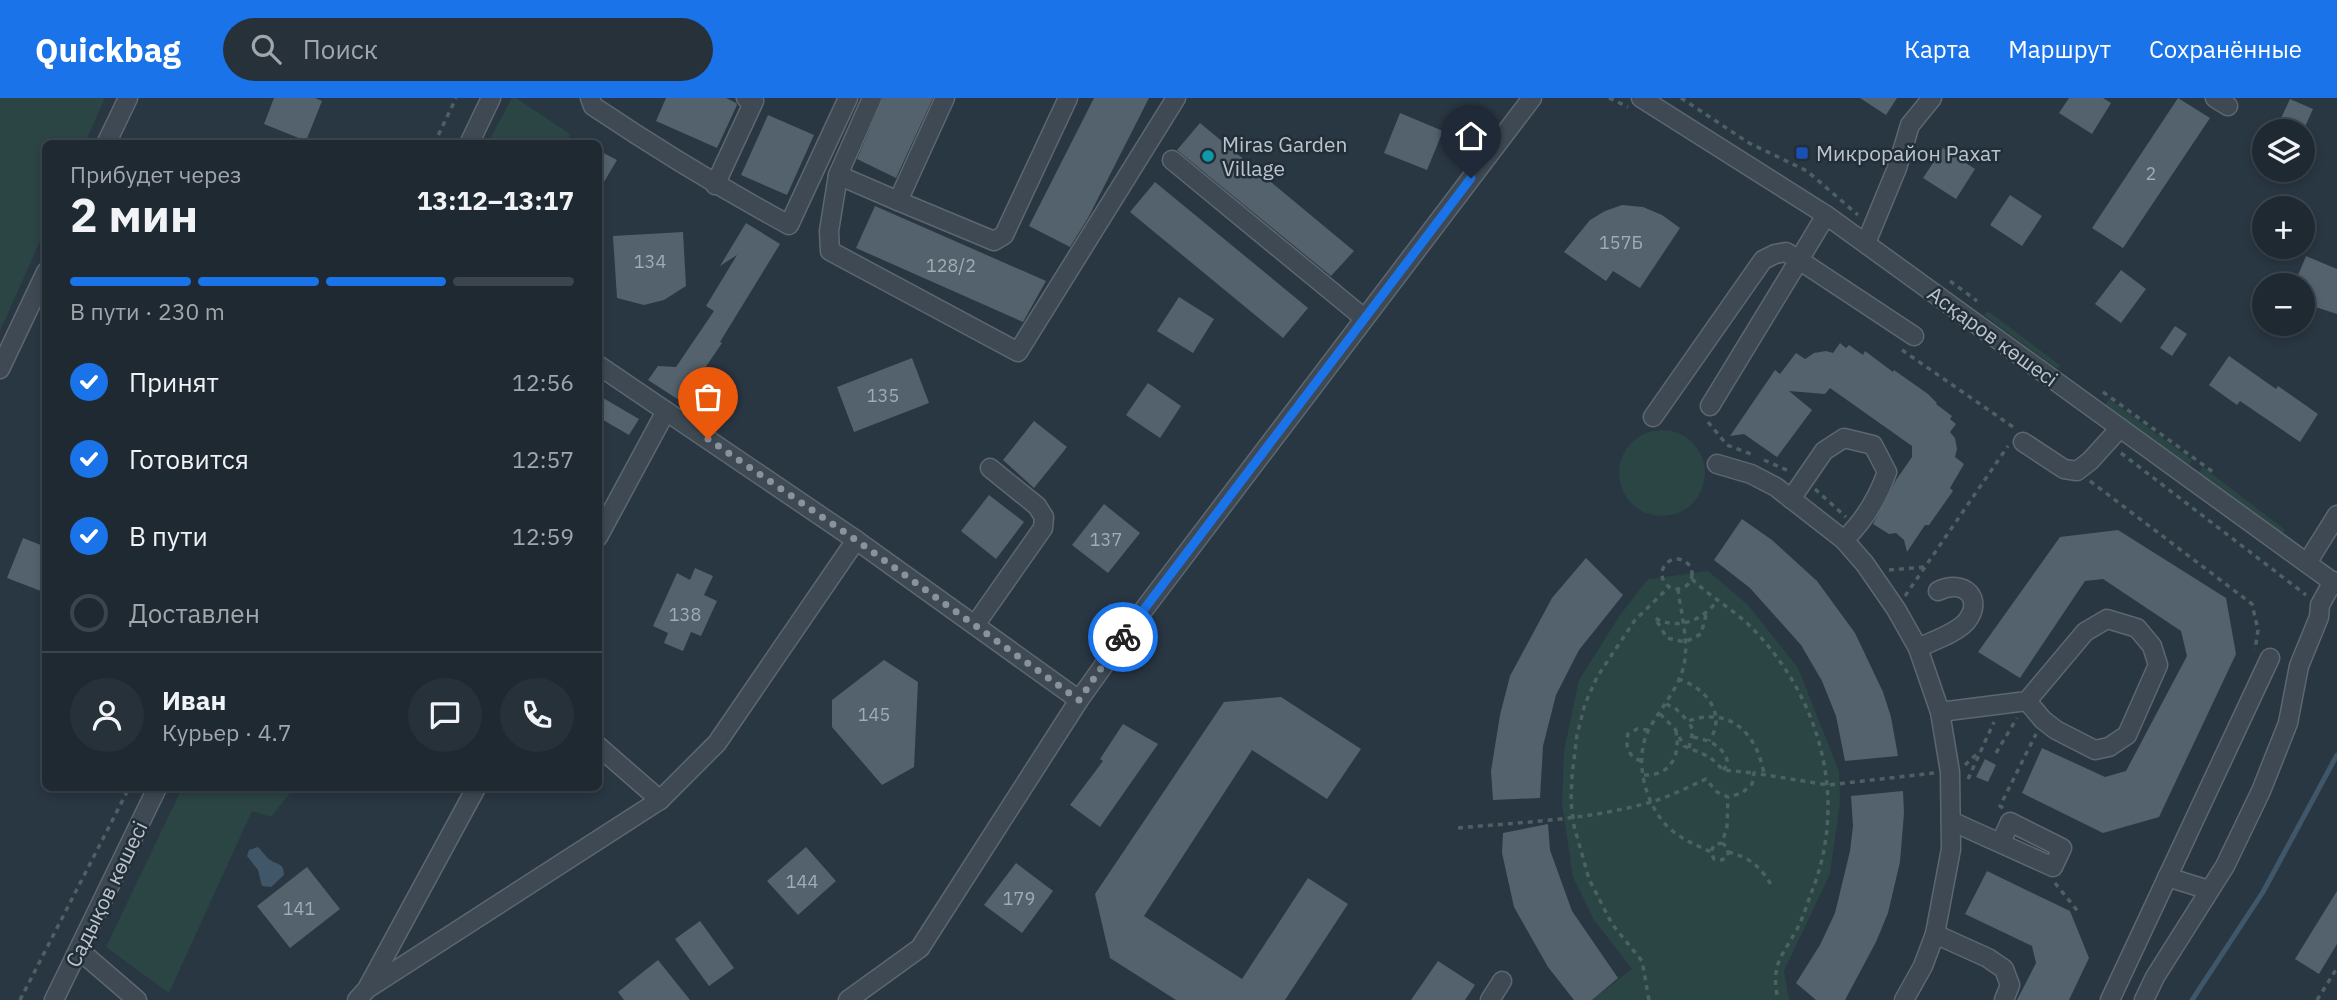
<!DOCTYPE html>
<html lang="ru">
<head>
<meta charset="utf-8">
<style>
	:root { --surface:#1f2932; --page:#27313a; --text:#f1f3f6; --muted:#a1a6ac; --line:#3c454d; --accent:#1a73e8 }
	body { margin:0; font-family:"IBM Plex Sans",sans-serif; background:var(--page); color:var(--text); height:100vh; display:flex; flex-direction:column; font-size:26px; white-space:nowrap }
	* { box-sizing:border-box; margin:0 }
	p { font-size:23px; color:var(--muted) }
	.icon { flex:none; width:38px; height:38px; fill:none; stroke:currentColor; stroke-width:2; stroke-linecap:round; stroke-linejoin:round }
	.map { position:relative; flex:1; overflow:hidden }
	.details { position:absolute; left:42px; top:42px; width:560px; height:651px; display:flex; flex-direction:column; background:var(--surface); border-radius:10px; box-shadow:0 4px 10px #0003,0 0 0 2px var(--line) }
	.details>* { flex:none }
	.buttons { position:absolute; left:2252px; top:21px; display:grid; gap:14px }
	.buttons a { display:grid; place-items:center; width:63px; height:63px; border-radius:50%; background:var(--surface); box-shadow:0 4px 10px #0003,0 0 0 2px var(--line); font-size:35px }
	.pin { position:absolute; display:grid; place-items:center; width:60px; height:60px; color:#fff; margin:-72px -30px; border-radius:50% 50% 50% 0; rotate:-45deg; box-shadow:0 0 7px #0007 }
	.pin .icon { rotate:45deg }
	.courier { position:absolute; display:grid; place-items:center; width:70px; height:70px; margin:-35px; border:5px solid #1a73e8; border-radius:50%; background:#fff; color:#222; box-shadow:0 2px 9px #0007 }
	.summary em { font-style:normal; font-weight:700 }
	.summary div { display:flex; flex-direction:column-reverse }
	.summary { display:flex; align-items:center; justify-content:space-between; height:119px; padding:0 28px }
	h1 { font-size:46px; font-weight:700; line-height:52px }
	.bar { display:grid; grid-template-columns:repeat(4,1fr); gap:10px 7px; align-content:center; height:84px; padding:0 28px }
	.bar i { height:9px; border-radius:5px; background:var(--line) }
	.bar .on { background:var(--accent) }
	.bar p { grid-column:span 4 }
	.line { display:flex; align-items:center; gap:18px; padding:0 28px; border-top:2px solid var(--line) }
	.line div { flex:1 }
	.round { display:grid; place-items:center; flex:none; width:74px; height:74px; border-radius:37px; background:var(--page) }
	ol { padding:0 28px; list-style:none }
	li { display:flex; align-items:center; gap:21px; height:77px }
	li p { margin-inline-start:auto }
	li .icon { padding:7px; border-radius:50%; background:var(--accent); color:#fff; stroke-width:4 }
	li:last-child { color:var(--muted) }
	li i { width:38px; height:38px; border:4px solid var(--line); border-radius:50% }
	header { display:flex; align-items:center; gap:42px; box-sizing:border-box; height:98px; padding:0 35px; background:var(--accent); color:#fff }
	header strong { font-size:33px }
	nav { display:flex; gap:38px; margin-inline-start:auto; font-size:24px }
	.search { width:490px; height:63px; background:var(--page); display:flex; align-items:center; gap:18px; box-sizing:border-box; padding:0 24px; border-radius:38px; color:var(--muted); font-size:26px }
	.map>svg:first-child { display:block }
</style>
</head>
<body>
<header>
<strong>Quickbag</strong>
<div class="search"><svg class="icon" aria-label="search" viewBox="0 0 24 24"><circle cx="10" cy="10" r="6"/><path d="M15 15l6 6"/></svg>Поиск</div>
<nav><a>Карта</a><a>Маршрут</a><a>Сохранённые</a></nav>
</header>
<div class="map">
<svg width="2337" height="902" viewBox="0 0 2337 902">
	<rect width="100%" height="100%" fill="#293743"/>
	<g fill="#2b4444">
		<path d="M0 0H105L85 45 46 46 45 132 0 233Z"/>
		<path d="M512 0H516L570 36 567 45H488Z"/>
		<path d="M1987 213H1988L2061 268 2056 270 1984 217Z"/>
		<path d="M2109 301 2192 362 2189 367 2105 307Z"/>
		<circle cx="1662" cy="375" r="43"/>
		<path d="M2203 369 2285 432 2282 437 2199 374Z"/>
		<path d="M1708 473 1748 507 1798 570 1839 673 1840 704 1830 776 1784 873 1789 902H1592L1632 871 1594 822 1573 779 1562 706 1564 653 1579 582 1620 517 1648 481Z"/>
		<path d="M182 690H294L271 719 252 713 169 895 106 849Z"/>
	</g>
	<path fill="#40576a" d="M258 749C262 753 266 759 270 762 278 767 284 765 284 777L271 789 262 788 258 772 247 758 249 752Z"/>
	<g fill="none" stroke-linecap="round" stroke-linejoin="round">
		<path stroke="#40576a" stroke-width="5" d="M2192 902 2263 794 2337 657"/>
	</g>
	<g fill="#53626d">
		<path d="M274 0H315L322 3 306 43 264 26Z"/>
		<path d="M666 0H726L736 5 737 7 717 50 656 23Z"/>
		<path d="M883 0H933L896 80 857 61Z"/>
		<path d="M1094 0H1149L1088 120 1070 149 1029 128Z"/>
		<path d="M1860 0H1897L1886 17Z"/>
		<path d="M2069 0H2103L2111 5 2092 36 2059 15Z"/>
		<path d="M2178 0 2210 20 2123 150 2092 130Z"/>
		<path d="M2290 1 2313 11 2303 33H2275Z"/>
		<path d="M1400 15 1443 33 1427 72 1384 55Z"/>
		<path d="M768 17 814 37 787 97 741 77Z"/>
		<path d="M1200 25 1354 153 1331 178 1177 52Z"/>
		<path d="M1943 50 1975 71 1956 101 1923 80Z"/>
		<path d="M598 52 617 62 598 94Z"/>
		<path d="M1155 84 1308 210 1283 240 1130 114Z"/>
		<path d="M2010 97 2042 118 2022 148 1990 127Z"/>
		<path d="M1622 107 1643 109 1662 117 1680 130 1640 190 1613 173 1606 183 1564 154 1590 122 1605 113Z"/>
		<path d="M875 108 1046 183 1023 224 856 150Z"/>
		<path d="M746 125 780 146 720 244 722 245 682 304 648 282 658 268 676 269 714 213 706 208 737 157 720 168Z"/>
		<path d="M683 134 686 188 664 202 644 207 617 200 613 138Z"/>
		<path d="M2306 158 2337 171V216L2303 205V187H2294Z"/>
		<path d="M2121 172 2146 191 2121 225 2095 206Z"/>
		<path d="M1179 199 1214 221 1193 255 1157 233Z"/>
		<path d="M2175 228 2187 236 2172 258 2160 250Z"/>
		<path d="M1840 245 1846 250 1849 247 1863 257 1865 253 1893 274 1894 272 1928 296 1937 305 1936 306 1952 318 1950 321 1956 326 1950 334 1955 340 1957 351 1955 359 1964 366 1950 390 1953 393 1929 427H1925L1907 454 1904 442 1896 435 1889 436 1873 426 1896 382 1912 359V348L1830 290 1825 296 1789 293 1812 312 1777 359 1744 336 1730 338 1775 272 1780 276 1796 255 1805 261 1814 255 1826 253 1833 255Z"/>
		<path d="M2229 258 2276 291 2278 288 2318 316 2300 344 2240 303 2237 307 2209 287Z"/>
		<path d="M912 260 929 305 854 334 837 289Z"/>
		<path d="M1148 285 1181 308 1160 340 1126 317Z"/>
		<path d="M598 297 639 321 629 337 598 319Z"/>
		<path d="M1034 323 1067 349 1034 390 1003 362Z"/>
		<path d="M989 397 1024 424 996 461 961 433Z"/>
		<path d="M1104 406 1140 435 1108 475 1072 447Z"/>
		<path d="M1742 421 1772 442 1817 483 1855 535 1883 594 1891 619 1898 658 1845 663 1836 618 1822 583 1801 547 1750 490 1714 462Z"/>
		<path d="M2118 432 2226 500 2236 556 2159 719 2103 735 2022 695 2042 650 2105 679 2126 673 2187 558 2181 533 2103 481 2085 483 2020 580 1978 554 2060 439Z"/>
		<path d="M23 440 46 449V495L7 480Z"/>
		<path d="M1586 460 1623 497 1579 552 1556 597 1543 648 1540 700 1493 702 1491 673 1500 617 1510 578 1552 500Z"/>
		<path d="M695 470 713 478 704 497 717 503 701 538 691 534 683 553 664 545 668 535 653 528 677 475 690 482Z"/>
		<path d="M884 562 918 584 914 669 882 687 832 629V602Z"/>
		<path d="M1281 599 1361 651 1327 701 1252 652 1144 818 1242 881 1308 780 1348 806 1285 902H1176L1110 860 1095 796 1224 604Z"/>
		<path d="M1123 626 1158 646 1100 729 1070 707 1103 663 1100 661Z"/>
		<path d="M1985 661 1996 667 1988 684 1976 679Z"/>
		<path d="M1903 693 1904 715 1900 764 1888 815 1876 844 1845 902H1816L1796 885 1820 847 1835 815 1850 753 1853 728 1851 698Z"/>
		<path d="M1548 726 1550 752 1572 813 1618 880 1592 902H1574L1548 869 1514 809 1502 755 1503 735Z"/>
		<path d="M806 749 836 783 798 817 767 783Z"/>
		<path d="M1016 765 1053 793 1022 835 984 807Z"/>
		<path d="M307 769 340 811 290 850 257 808Z"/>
		<path d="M1987 773 2070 813 2089 860 2069 902H2017L2036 865 2032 848 1965 816Z"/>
		<path d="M2337 793V846L2319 876 2295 861Z"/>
		<path d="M700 823 734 870 709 888 675 841Z"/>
		<path d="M658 862 690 902H624L618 894Z"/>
		<path d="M1438 863 1475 887 1465 902H1411Z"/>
	</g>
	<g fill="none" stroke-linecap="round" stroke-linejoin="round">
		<g stroke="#5c6770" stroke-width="21">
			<g id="minor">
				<path d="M590 0 593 8C657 51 721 90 789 127L848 0"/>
				<path d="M872 0 838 77 829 133 830 153 1018 254 1176 0"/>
				<path d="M945 0 898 103 994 143 1004 137 1068 0"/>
				<path d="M1641 0 1826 117 2337 487"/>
				<path d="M2215 0 2228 8"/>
				<path d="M106 46 128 0"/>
				<path d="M469 46 491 0"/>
				<path d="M1172 62 1364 220"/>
				<path d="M838 77 898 103"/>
				<path d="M715 87 754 3 746 0"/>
				<path d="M1866 145 1897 70 1910 27 1932 0"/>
				<path d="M598 267 856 442 1079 602"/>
				<path d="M0 271 46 174"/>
				<path d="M1710 308 1799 162 1914 238"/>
				<path d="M1653 319 1763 162 1775 156 1786 154 1799 162 1826 117"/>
				<path d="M2023 344 2064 371 2077 373 2090 363 2120 330"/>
				<path d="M1717 366 1751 376 1776 389 1844 442 1865 466 1896 511 1918 550 1940 614 1950 674 1951 751 1935 836 1923 868 1904 902"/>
				<path d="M1791 401 1824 353 1844 340 1873 347 1887 374C1878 399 1863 424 1844 442"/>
				<path d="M598 439 666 313"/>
				<path d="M2307 465 2337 417"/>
				<path d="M975 527 1043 430 1044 419 1037 408 990 370"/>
				<path d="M1918 550C1932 543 1955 536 1966 524 1985 501 1964 480 1938 493"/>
				<path d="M1940 614 2027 603 2085 534 2107 521 2137 530 2152 548 2158 567 2127 637 2109 649 2095 652 2056 632 2043 622 2027 603"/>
				<path d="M598 648 660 702"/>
				<path d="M1951 723 2053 769 2062 750 2010 724 2001 744"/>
				<path d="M2167 779 2209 792"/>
				<path d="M1935 836 1988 860 2004 871 2010 887 2004 902"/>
				<path d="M79 852 137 902"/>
				<path d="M368 889 476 690"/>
				<path d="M54 902 157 690"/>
				<path d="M357 902 367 891 660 702 717 645 856 442"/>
				<path d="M848 902 920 850 1079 602 1139 518 1532 0"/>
				<path d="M1490 902 1502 883"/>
				<path d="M2110 902 2270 560"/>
				<path d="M2144 902 2155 879 2225 768 2261 693 2288 625 2299 568 2319 519 2320 507 2333 483"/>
			</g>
		</g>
		<g stroke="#4c6161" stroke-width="3.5" stroke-dasharray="5 5" stroke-linecap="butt">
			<path d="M1609 0 1628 9"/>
			<path d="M1681 0 1749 45 1807 73 1858 117"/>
			<path d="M434 46 456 0"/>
			<path d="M1950 183 1977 203"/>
			<path d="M1902 252 2016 331"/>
			<path d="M2103 294 2213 374"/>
			<path d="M1708 324 1727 347 1751 356"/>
			<path d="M2121 355 2306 497"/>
			<path d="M1764 362 1789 373"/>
			<path d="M2090 383 2252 506 2258 532 2255 552"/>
			<path d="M1815 391 1846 419"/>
			<circle cx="1677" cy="476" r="15"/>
			<path d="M1889 472 1925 469"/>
			<path d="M1692 481C1711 500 1735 512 1754 532 1822 603 1849 705 1810 798 1806 810 1802 822 1796 833 1780 861 1771 867 1778 902"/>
			<path d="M1678 491C1681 516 1690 547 1683 571 1676 594 1660 611 1649 631 1633 662 1645 707 1669 730 1681 741 1696 747 1711 754"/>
			<path d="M1905 498 2008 348"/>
			<path d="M1706 517 1701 536 1685 544 1667 540 1655 520C1677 533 1705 522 1718 501"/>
			<path d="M1678 581C1705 589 1728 616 1709 643"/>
			<path d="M1666 606 1675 610 1688 623"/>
			<path d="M1660 616 1675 631 1684 648 1710 659 1723 672 1754 675"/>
			<path d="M1693 639C1710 642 1725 649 1728 666L1723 672"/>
			<path d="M1689 650 1693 632 1688 623C1731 608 1757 636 1764 676"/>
			<path d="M1996 655 2017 620"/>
			<path d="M1641 663C1628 658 1625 649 1628 636L1637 631 1649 632"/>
			<path d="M1965 667 1980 653"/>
			<path d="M1644 677C1670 678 1681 658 1676 634"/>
			<path d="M1968 681 1994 624"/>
			<path d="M2003 710 2000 708 2036 636"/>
			<path d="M1458 730C1522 724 1589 722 1651 704 1669 699 1688 689 1706 681L1717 694 1728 699 1742 695 1752 686 1754 675 1828 687 1934 675"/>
			<path d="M1722 745 1728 750V758L1722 762 1714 761 1711 754 1714 747 1722 745 1727 729 1728 699"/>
			<path d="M1728 754C1750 759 1762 770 1773 790"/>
			<path d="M2055 785 2080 816"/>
			<path d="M20 902 129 690"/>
			<path d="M1649 902 1642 863 1612 826 1589 781 1574 728 1571 704 1572 678 1577 637 1585 606 1597 579 1635 522 1669 489"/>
			<path d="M2317 902 2337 870"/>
		</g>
		<use href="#minor" stroke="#3e4953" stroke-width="18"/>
	</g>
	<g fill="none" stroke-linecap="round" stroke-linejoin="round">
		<path stroke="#88939c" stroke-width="7" stroke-dasharray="0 12.6" d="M708 341 856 442 1079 602 1123 539"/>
		<path stroke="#1a73e8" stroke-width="9" d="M1123 539 1471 80"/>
	</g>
	<rect fill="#1a4fb4" stroke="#222e38" stroke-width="2.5" x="1795" y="48" width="14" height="14" rx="3.5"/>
	<circle fill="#0f9aa8" stroke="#222e38" stroke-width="2.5" cx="1208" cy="58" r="7"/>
	<g text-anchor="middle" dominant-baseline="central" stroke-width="5" stroke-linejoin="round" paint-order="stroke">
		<g font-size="18" fill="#a1acb4">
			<text x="2151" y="75">2</text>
			<text x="1621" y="144">157Б</text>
			<text x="650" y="163">134</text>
			<text x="951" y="167">128/2</text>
			<text x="883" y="297">135</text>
			<text x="1106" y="441">137</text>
			<text x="685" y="516">138</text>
			<text x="874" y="616">145</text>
			<text x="802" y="783">144</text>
			<text x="1019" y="800">179</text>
			<text x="299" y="810">141</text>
		</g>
		<g font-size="21" fill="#bbc4cc" stroke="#222e38" text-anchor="start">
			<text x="1222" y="46">Miras Garden<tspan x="1222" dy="24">Village</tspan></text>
			<text x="1816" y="55">Микрорайон Рахат</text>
		</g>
		<g font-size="21" fill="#bbc4cc" stroke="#222e38">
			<text transform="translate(1993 238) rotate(36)">Асқаров көшесі</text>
			<text transform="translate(106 796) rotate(-64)">Садықов көшесі</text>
		</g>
	</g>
</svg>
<div class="buttons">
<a><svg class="icon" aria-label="layers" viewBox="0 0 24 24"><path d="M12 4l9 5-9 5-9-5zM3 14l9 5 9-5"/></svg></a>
<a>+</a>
<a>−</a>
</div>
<div class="pin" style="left:708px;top:341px;background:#ea580c"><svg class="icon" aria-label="bag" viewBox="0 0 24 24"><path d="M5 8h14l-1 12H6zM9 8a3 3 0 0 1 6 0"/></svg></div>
<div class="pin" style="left:1471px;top:80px;background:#1f2937"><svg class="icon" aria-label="home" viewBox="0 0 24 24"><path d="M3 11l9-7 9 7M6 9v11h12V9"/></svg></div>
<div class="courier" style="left:1123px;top:539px"><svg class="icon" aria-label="bike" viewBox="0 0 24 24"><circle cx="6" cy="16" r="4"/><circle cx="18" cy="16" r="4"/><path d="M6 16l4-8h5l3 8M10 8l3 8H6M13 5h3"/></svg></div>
<section class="details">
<div class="summary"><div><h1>2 мин</h1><p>Прибудет через</p></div><em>13:12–13:17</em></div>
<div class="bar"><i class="on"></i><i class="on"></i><i class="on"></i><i></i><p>В пути · 230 m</p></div>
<ol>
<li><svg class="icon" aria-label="check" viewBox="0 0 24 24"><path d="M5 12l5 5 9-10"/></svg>Принят<p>12:56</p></li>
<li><svg class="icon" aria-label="check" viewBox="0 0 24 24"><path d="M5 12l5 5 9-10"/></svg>Готовится<p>12:57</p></li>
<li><svg class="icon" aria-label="check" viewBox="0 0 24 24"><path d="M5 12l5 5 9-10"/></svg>В пути<p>12:59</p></li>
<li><i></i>Доставлен</li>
</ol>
<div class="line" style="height:126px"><a class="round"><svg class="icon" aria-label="person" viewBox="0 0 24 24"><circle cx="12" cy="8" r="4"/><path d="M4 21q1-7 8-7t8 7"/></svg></a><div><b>Иван</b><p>Курьер · 4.7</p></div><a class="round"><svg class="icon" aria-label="chat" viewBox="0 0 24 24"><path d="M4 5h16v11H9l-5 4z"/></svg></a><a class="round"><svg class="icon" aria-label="phone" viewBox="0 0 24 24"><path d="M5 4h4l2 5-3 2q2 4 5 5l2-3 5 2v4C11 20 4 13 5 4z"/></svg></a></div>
</section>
</div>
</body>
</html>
